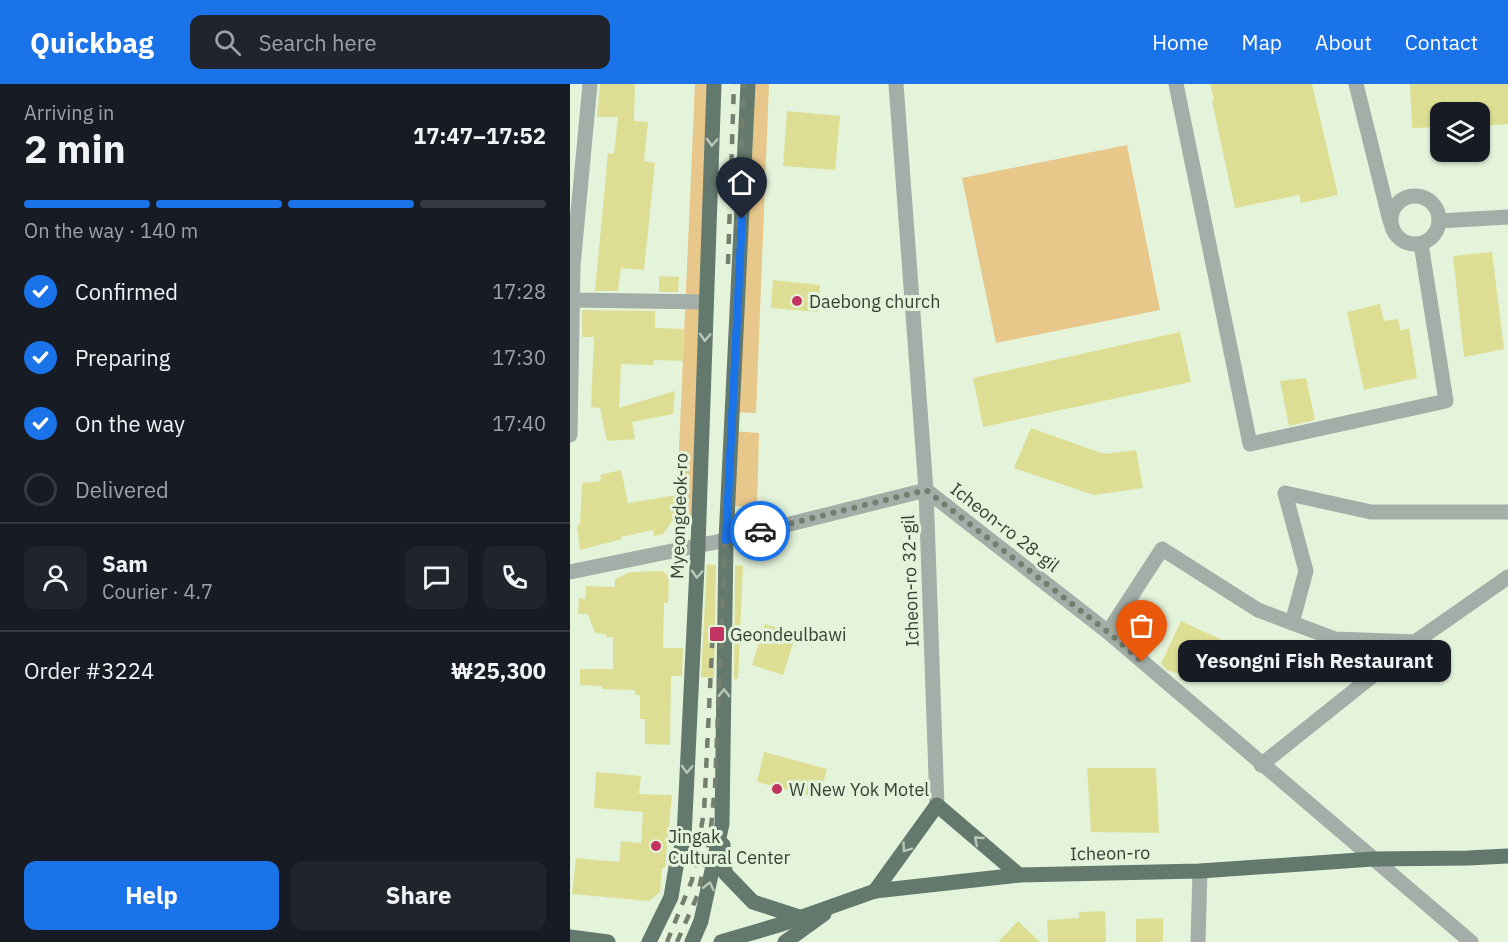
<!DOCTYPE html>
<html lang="en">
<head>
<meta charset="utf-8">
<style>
	:root { --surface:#171b24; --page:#20242c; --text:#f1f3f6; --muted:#9ea1a6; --line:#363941; --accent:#1a73e8 }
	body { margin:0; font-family:"IBM Plex Sans",sans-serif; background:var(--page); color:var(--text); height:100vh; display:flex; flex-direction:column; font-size:22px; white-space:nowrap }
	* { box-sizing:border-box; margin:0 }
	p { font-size:20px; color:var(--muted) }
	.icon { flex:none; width:33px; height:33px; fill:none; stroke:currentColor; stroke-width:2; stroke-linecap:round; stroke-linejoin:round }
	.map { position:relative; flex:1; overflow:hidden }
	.panel { display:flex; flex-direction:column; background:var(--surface); width:570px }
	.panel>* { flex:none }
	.fabs { position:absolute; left:860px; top:18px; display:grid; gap:12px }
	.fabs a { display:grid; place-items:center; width:60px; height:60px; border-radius:12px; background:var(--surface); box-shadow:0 2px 4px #0004; font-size:30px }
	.pin { position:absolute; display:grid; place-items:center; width:51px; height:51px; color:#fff; margin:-62px -26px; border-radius:50% 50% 50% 0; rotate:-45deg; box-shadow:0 0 6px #0007 }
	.pin .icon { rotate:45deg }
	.courier { position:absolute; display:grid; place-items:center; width:60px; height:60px; margin:-30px; border:4px solid #1a73e8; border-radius:50%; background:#fff; color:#222; box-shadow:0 2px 8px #0007 }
	.bubble { position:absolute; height:42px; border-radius:12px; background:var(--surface); box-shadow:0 2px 4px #0004; font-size:20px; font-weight:700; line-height:42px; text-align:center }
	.summary em { font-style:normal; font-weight:700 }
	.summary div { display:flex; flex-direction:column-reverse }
	.summary { display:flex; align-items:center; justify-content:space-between; height:102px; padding:0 24px }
	h1 { font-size:39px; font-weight:700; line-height:45px }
	.bar { display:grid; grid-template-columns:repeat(4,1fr); gap:9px 6px; align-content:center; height:72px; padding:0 24px }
	.bar i { height:8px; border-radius:4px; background:var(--line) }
	.bar .active { background:var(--accent) }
	.bar p { grid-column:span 4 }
	.line { display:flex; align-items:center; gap:15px; padding:0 24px; border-top:2px solid var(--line) }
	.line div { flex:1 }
	.round { display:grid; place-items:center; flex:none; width:63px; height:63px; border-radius:12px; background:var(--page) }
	ol { padding:0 24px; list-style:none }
	li { display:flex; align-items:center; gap:18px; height:66px }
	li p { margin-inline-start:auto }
	li .icon { padding:6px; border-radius:50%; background:var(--accent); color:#fff; stroke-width:4 }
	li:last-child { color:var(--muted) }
	li i { width:33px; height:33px; border:3px solid var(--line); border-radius:50% }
	.button { display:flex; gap:12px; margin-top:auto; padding:12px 24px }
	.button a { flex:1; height:69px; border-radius:12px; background:var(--accent); color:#fff; font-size:24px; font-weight:700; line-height:69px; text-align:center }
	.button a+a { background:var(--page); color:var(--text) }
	header { display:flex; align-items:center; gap:36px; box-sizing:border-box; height:84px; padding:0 30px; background:var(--accent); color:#fff }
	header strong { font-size:28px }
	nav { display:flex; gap:33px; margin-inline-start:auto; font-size:21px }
	.search { width:420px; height:54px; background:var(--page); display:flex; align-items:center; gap:15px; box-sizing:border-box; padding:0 21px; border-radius:12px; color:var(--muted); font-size:22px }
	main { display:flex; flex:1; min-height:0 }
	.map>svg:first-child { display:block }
</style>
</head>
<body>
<header>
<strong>Quickbag</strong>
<div class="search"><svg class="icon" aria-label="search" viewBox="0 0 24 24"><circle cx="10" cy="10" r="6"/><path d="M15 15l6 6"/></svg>Search here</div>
<nav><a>Home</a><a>Map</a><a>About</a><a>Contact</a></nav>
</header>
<main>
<section class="panel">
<div class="summary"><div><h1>2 min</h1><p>Arriving in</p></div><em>17:47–17:52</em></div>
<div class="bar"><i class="active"></i><i class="active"></i><i class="active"></i><i></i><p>On the way · 140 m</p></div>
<ol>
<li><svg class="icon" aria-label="check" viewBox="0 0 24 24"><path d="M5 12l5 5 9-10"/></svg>Confirmed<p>17:28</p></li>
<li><svg class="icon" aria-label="check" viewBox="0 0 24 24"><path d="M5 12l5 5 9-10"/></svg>Preparing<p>17:30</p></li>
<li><svg class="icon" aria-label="check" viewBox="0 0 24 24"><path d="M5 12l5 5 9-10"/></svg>On the way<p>17:40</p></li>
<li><i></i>Delivered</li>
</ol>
<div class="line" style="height:108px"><a class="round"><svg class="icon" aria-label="person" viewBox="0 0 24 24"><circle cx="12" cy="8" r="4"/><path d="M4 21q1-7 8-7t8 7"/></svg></a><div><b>Sam</b><p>Courier · 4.7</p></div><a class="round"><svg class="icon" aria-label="chat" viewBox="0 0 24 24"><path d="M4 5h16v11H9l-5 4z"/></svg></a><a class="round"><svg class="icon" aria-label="phone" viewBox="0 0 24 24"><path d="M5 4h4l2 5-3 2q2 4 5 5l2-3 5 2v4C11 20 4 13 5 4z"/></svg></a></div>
<div class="line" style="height:78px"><div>Order #3224</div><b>₩25,300</b></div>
<div class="button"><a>Help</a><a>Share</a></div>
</section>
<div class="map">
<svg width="938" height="858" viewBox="0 0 938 858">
	<rect width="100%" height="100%" fill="#e4f4db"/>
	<g fill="#e8c88a">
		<path d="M125 0H144L129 433H113L107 411Z"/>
		<path d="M178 0H199L186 329 163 328Z"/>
		<path d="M557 61 590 226 426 259 392 94Z"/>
		<path d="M162 347 189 349 187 423 158 422Z"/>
	</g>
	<g fill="#ddde93">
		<path d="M30 0H65L64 37 78 38 74 77 85 79 74 186 51 184 48 207H25L38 69 44 70 48 33H27Z"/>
		<path d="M640 0H742L768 111 731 119 729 111 665 124 642 17 644 16Z"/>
		<path d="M840 0H938V40L909 42V28H870V43L842 44Z"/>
		<path d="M217 27 270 32 265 86 213 82Z"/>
		<path d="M922 168 934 265 894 273 883 172Z"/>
		<path d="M89 192 109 193 108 208H89Z"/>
		<path d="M203 196 250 201 248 228 201 224Z"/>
		<path d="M810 220 814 237 828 235 831 247 839 244 847 294 794 306 777 228Z"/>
		<path d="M12 226 85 227V244L114 245 113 277 84 276 83 281 51 280 49 324 105 307 103 330 62 338 65 355 37 357 30 324 21 323 24 253H12Z"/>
		<path d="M610 248 621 298 413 343 403 294Z"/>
		<path d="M736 294 745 336 719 342 710 297Z"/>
		<path d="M461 344 534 370 566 366 573 404 524 411 444 384Z"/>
		<path d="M51 386 58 419 107 411 110 426 93 450 84 452 83 446 51 453 52 455 10 466 7 441H10L12 399 31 397 30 391Z"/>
		<path d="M137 480 146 481 144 594 131 593Z"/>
		<path d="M165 481 173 482 168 595H164Z"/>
		<path d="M93 487 99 493 98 519H94L93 564H113L112 592H101L100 661 75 660V635H70V611H65V606L32 605V602L10 601V585H43V553H36V550L25 549 18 530H8L9 514 15 515 16 502 45 503V495L60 488Z"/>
		<path d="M611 537 661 560 655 582 631 597 597 586 591 580Z"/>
		<path d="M195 540 226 550 213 591 182 581Z"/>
		<path d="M194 668 257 685 249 714 187 698Z"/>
		<path d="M517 684H586L589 749 521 748Z"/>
		<path d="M26 688 71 692 69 710 102 711 95 784H92L90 808 79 817 2 810 6 774 49 778 51 757 71 759 73 728 24 724Z"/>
		<path d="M535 827 536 858H478L477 836 509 834V828Z"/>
		<path d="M593 834V858H566V835Z"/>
		<path d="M448 837 470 858H428Z"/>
	</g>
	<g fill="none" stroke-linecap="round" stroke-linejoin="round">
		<g stroke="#a2aea7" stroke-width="15">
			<path d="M326 0 356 406 538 548 901 858"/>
			<path d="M606 0 680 360 876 317 851 160"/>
			<path d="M786 0 820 137"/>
			<circle cx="845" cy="136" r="24"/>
			<path d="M869 137 938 133"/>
			<path d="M3 216 136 218"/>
			<path d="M0 351 3 182 20 0"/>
			<path d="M0 488 156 456 356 406 367 721"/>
			<path d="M722 539 736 487 715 409 801 428H938"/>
			<path d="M538 548 592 465 688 526 765 555 845 558"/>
			<path d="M691 681 845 558 938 493"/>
			<path d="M628 858 630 787"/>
		</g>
		<g stroke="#64796d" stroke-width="15">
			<path d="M153 761 155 789 183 818 229 833"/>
			<path d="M305 807 367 721 449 791"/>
			<path d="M0 853 38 858"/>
			<path d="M79 858 101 813 106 783 114 754 128 462 144 0"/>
			<path d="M122 858 131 837 152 740 156 456 178 0"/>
			<path d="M151 858 212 840 305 807 449 791 630 787 803 775 898 774 938 772"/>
			<path d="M215 858 254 830"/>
		</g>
		<g stroke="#747f6f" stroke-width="4.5" stroke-dasharray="10 10" stroke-linecap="butt">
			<path d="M158 180 164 0"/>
			<path d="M97 858 122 796 134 728 143 543"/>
			<path d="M107 858 128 810 140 753 145 703 174 0"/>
		</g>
	</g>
	<defs><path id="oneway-chevron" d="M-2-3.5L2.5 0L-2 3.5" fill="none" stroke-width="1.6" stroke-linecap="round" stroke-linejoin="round" transform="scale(1.5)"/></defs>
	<g stroke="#b7c9b4">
		<use href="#oneway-chevron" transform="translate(142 58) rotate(92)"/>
		<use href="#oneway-chevron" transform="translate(135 253) rotate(92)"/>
		<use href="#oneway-chevron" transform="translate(127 490) rotate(93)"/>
		<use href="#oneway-chevron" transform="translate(154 609) rotate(-89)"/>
		<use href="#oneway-chevron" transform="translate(117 685) rotate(92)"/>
		<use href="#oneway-chevron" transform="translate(408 756) rotate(-139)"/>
		<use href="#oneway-chevron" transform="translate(336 764) rotate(126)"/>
		<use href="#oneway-chevron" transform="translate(139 802) rotate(-77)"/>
	</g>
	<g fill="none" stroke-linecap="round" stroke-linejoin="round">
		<path stroke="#747e6f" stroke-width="6" stroke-dasharray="0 10.8" d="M190 447 356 406 538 548 572 578"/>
		<path stroke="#1a73e8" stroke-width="8" d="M172 135 156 456 190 447"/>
	</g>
	<g fill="#c13462" stroke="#e4f4db" stroke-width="2">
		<circle cx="227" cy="217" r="6"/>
		<rect x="139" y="542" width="16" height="16" rx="3"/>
		<circle cx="207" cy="705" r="6"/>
		<circle cx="86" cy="762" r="6"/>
	</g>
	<g text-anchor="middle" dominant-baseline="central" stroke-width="6" stroke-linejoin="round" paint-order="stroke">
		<g font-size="18" fill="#383f35" stroke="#e4f4db" text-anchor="start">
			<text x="239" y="217">Daebong church</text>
			<text x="160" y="550">Geondeulbawi</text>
			<text x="219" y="705">W New Yok Motel</text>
			<text x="98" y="752">Jingak<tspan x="98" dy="21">Cultural Center</tspan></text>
		</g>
		<g font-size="18" fill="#383f35" stroke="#e4f4db">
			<text transform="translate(109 432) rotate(-88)">Myeongdeok-ro</text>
			<text transform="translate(435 443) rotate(38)">Icheon-ro 28-gil</text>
			<text transform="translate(340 497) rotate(-92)">Icheon-ro 32-gil</text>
			<text transform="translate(540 769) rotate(-1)">Icheon-ro</text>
		</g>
	</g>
</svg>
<div class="fabs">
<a><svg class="icon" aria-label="layers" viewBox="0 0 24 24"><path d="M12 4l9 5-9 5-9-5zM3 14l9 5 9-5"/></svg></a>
</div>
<div class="pin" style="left:572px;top:578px;background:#ea580c"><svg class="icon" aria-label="bag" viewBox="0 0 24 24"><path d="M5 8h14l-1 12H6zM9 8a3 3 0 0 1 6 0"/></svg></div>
<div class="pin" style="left:172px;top:135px;background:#1f2937"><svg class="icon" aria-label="home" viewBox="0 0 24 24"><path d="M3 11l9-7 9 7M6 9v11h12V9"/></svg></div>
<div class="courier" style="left:190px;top:447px"><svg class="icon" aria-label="car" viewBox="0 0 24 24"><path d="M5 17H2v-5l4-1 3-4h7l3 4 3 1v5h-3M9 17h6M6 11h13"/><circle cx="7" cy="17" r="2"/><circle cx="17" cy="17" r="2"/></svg></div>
<div class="bubble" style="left:608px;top:556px;width:273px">Yesongni Fish Restaurant</div>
</div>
</main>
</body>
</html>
